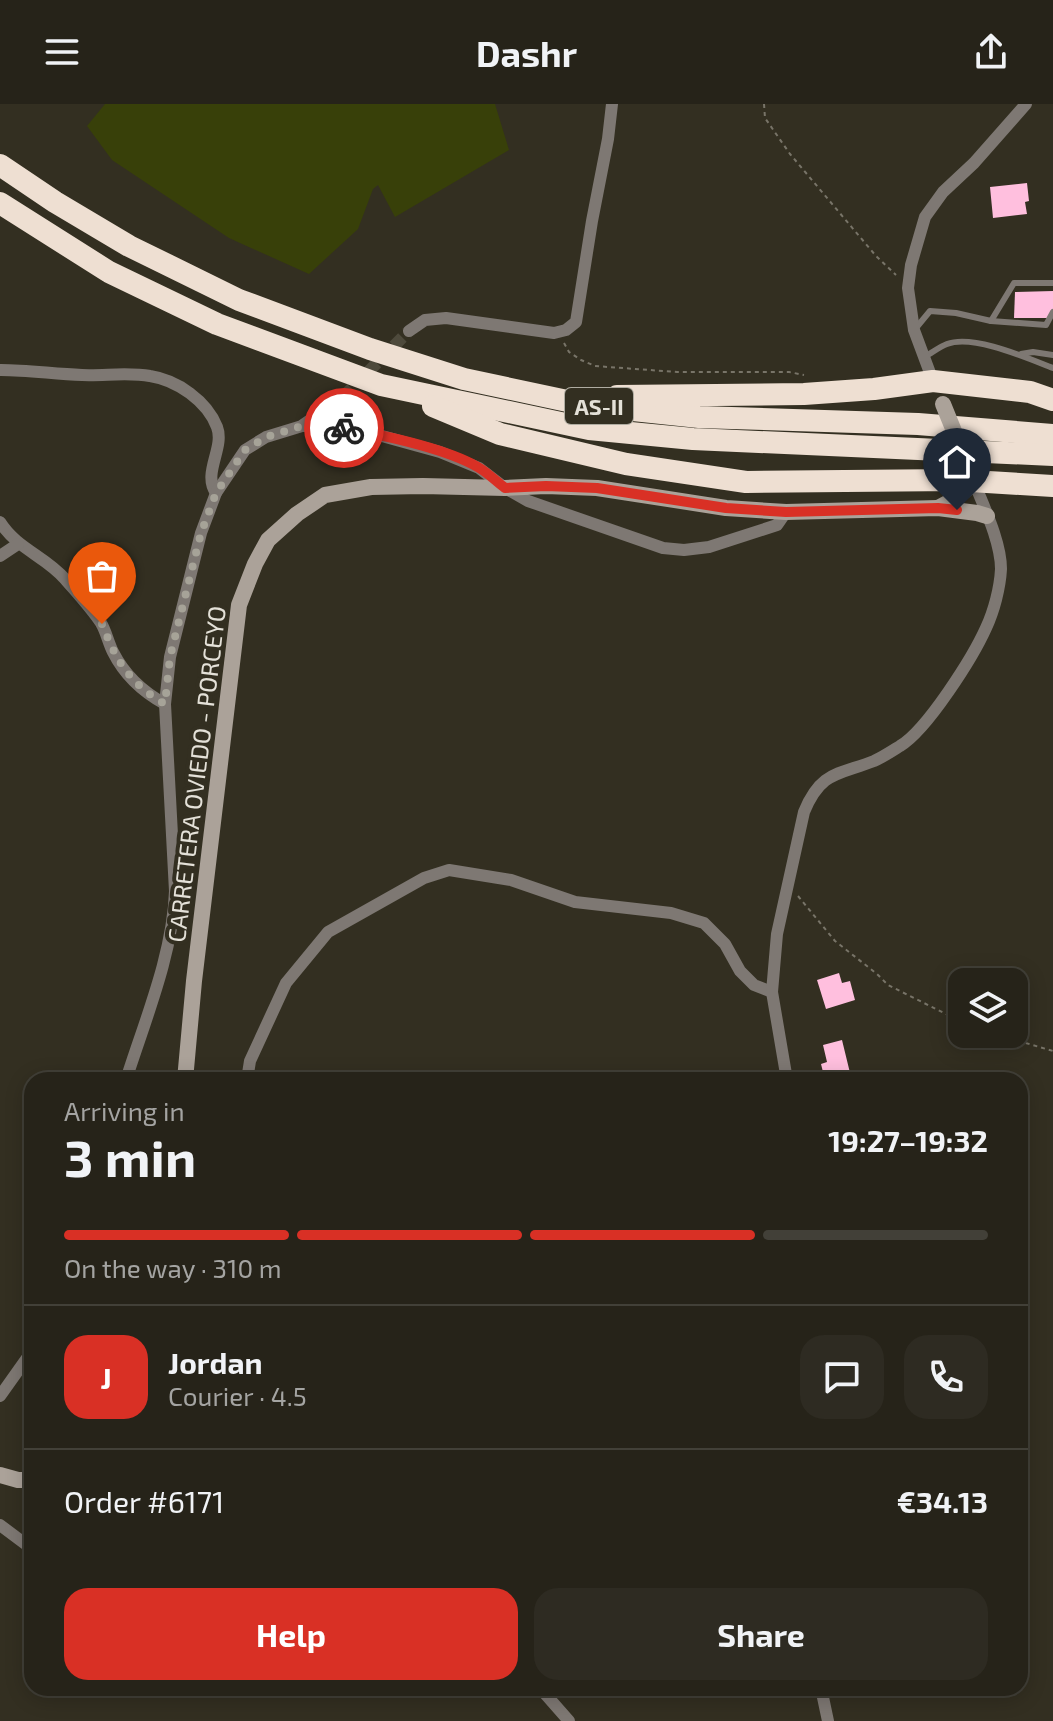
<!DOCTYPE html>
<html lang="en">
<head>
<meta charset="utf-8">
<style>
	:root { --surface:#262319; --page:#2e2b22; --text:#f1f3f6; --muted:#a4a4a2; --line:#424038; --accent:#d93025 }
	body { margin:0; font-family:"Exo 2",sans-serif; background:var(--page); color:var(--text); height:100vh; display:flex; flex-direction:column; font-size:30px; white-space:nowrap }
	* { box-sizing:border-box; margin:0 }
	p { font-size:26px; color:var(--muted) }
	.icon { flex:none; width:44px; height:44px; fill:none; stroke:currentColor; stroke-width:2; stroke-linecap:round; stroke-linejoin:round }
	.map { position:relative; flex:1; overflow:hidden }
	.sheet { position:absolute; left:24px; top:968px; width:1004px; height:624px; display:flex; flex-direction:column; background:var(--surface); border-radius:24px; box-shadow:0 4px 20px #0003,0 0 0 2px var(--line) }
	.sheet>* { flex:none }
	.buttons { position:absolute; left:948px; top:864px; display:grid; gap:16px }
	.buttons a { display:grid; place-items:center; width:80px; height:80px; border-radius:16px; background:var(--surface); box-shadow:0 4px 20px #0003,0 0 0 2px var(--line); font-size:40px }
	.pin { position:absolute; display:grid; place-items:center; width:68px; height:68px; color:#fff; margin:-82px -34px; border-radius:50% 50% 50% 0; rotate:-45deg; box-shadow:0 0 8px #0007 }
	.pin .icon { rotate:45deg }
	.courier { position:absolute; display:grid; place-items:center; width:80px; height:80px; margin:-40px; border:6px solid #d93025; border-radius:50%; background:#fff; color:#222; box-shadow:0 2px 10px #0007 }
	.summary em { font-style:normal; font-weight:700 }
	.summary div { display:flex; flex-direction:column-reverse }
	.summary { display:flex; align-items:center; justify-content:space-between; height:136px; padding:0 40px }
	h1 { font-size:52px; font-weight:700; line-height:60px }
	.bar { display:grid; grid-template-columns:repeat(4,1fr); gap:12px 8px; align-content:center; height:96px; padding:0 40px }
	.bar i { height:10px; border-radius:6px; background:var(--line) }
	.bar .active { background:var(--accent) }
	.bar p { grid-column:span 4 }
	.line { display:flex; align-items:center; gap:20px; padding:0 40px; border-top:2px solid var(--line) }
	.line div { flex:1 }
	.round { display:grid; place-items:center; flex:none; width:84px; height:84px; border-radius:24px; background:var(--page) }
	.cta { display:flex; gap:16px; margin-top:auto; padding:16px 40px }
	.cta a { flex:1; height:92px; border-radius:24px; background:var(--accent); color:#fff; font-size:32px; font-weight:700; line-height:92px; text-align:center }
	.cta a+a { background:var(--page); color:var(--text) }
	header { display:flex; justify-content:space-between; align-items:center; height:104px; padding:0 40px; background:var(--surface); font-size:36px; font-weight:700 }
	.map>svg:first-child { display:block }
</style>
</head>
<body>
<header><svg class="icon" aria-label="menu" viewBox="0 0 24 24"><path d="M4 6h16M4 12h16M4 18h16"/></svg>Dashr<svg class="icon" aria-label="share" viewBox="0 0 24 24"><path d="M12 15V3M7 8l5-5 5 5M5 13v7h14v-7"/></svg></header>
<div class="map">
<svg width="1053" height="1617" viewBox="0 0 1053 1617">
	<rect width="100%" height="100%" fill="#332f21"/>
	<path fill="#384009" d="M105 0H495L509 46 395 113 378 81 373 85 358 125 309 170 229 134 112 56 87 22Z"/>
	<g fill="#ffbfde">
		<path d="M1027 79 1029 97 1025 98 1027 110 993 114 990 83Z"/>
		<path d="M1053 187V214H1014L1015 188Z"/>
		<path d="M839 869 842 879 850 877 855 896 826 905 817 876Z"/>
		<path d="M842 936 851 973 840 976H825L821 960 827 958 823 941Z"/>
	</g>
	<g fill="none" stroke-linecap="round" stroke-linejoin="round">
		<path stroke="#4e4a3c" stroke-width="12" stroke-dasharray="12 6" stroke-linecap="butt" d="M343 293 409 227"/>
		<g stroke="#787468" stroke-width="2" stroke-dasharray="4 4" stroke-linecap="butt">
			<path d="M764 0 765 14 790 50 876 152 896 171"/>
			<path d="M564 239 569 248 581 256 595 262 677 268H789L804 271"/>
			<path d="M798 792 835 837 877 870 888 881 962 918"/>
			<path d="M995 930 1053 947"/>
		</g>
		<g stroke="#7e7873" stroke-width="6">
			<path d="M991 217 1046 221 1053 208"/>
			<path d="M916 224 930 207 956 209 991 217 1014 179H1053"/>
			<path d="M1021 250 1033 248 1053 251"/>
			<path d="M924 253C932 249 939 243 947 240 973 230 1027 254 1053 264"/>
		</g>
		<g stroke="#7e7873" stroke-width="12">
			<path d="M409 227 425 216 446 214 554 229 566 226 576 218 592 117 608 35 612 0"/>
			<path d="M1 266C28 266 54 270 82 271 104 272 128 268 150 272 177 276 207 297 217 323 225 344 202 369 216 389"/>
			<path d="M933 277 914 226 908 184 911 161 925 113 943 88 974 59 1026 0"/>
			<path d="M303 321 343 293"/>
			<path d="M0 418C17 445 45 452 65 475 77 489 91 504 101 519 106 527 108 538 113 548 124 570 143 588 165 600"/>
			<path d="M0 452 18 440"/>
			<path d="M126 976C145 916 173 850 175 787L165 600 170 553 201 429 216 389 245 346 266 333 302 322H330L371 329 440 348 479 364 505 384 528 397 663 444 684 446 709 443 777 421 786 408"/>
			<path d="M247 976 250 957 286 879 328 828 424 774 449 766 511 776 575 798 671 809 704 819 725 840 740 867 754 881 772 888"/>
			<path d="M787 976 772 888 777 830 804 708C821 667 838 671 874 657 883 653 892 647 900 642 927 626 973 553 986 524 994 507 1000 484 1001 465 1001 438 984 403 974 378"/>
			<path d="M0 1292 32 1247"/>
			<path d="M0 1421 32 1445"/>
			<path d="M540 1584 569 1617"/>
			<path d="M821 1584 828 1617"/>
		</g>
		<g stroke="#aba299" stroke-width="16">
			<path d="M938 404C953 397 962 390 974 378L971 372"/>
			<path d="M185 976 194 877 239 501 255 460 268 436 297 410 325 391 371 383 423 382 505 384 546 382 597 384 726 404 786 408 938 404 977 409 987 412"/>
			<path d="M0 1371 18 1376H32"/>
		</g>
		<g stroke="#eedfd2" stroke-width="22">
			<path d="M0 61 55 98 129 142 239 196 370 245 464 275 586 301 699 313 918 320 1053 331"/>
			<path d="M0 99 109 168 217 220 381 281 589 325 693 335 1053 351"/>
			<path d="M617 292 804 290 874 285 933 277 1030 288 1053 296"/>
			<path d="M433 302 500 330 626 360 746 378 955 376 1053 382"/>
		</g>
		<path stroke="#aba299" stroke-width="16" d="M943 300 967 359"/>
	</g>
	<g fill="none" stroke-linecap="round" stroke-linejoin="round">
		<path stroke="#a6a398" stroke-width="8" stroke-dasharray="0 14.4" d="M102 520C116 556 130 580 165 600L170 553 201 429 216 389 245 346 266 333 302 322H330L344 324"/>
		<path stroke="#d93025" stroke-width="10" d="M344 324C382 331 448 344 481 365 489 370 497 378 505 384L546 382 597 384 726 404 786 408 938 404 957 406"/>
	</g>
	<g text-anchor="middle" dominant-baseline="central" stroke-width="8" stroke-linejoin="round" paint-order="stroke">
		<rect fill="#332f21" stroke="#afaca1" stroke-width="2" x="565" y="284" width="68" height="36" rx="6"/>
		<g font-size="22" font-weight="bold" fill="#e4e1d8">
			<text x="599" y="302">AS-II</text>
		</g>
		<g font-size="24" fill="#e4e1d8" stroke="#332f21">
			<text transform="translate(196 670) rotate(-83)">CARRETERA OVIEDO - PORCEYO</text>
		</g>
	</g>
</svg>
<div class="buttons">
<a><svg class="icon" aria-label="layers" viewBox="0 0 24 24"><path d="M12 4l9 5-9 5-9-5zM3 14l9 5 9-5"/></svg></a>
</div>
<div class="pin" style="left:102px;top:520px;background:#ea580c"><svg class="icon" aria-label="bag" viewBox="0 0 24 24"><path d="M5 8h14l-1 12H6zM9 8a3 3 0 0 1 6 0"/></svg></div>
<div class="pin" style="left:957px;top:406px;background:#1f2937"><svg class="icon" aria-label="home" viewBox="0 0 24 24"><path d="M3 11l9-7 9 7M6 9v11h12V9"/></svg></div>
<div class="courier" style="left:344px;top:324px"><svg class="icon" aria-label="bike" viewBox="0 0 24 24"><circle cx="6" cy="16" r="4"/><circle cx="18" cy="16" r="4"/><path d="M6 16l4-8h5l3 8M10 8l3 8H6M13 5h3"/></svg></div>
<section class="sheet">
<div class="summary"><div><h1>3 min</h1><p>Arriving in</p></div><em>19:27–19:32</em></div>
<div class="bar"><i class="active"></i><i class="active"></i><i class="active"></i><i></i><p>On the way · 310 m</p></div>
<div class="line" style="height:144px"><b class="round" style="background:var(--accent);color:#fff">J</b><div><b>Jordan</b><p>Courier · 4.5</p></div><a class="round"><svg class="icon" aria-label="chat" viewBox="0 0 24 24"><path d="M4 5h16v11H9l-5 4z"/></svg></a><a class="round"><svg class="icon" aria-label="phone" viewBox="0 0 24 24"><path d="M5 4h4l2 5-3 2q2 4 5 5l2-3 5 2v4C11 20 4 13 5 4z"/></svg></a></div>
<div class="line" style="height:104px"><div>Order #6171</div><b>€34.13</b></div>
<div class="cta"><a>Help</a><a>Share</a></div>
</section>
</div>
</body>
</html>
